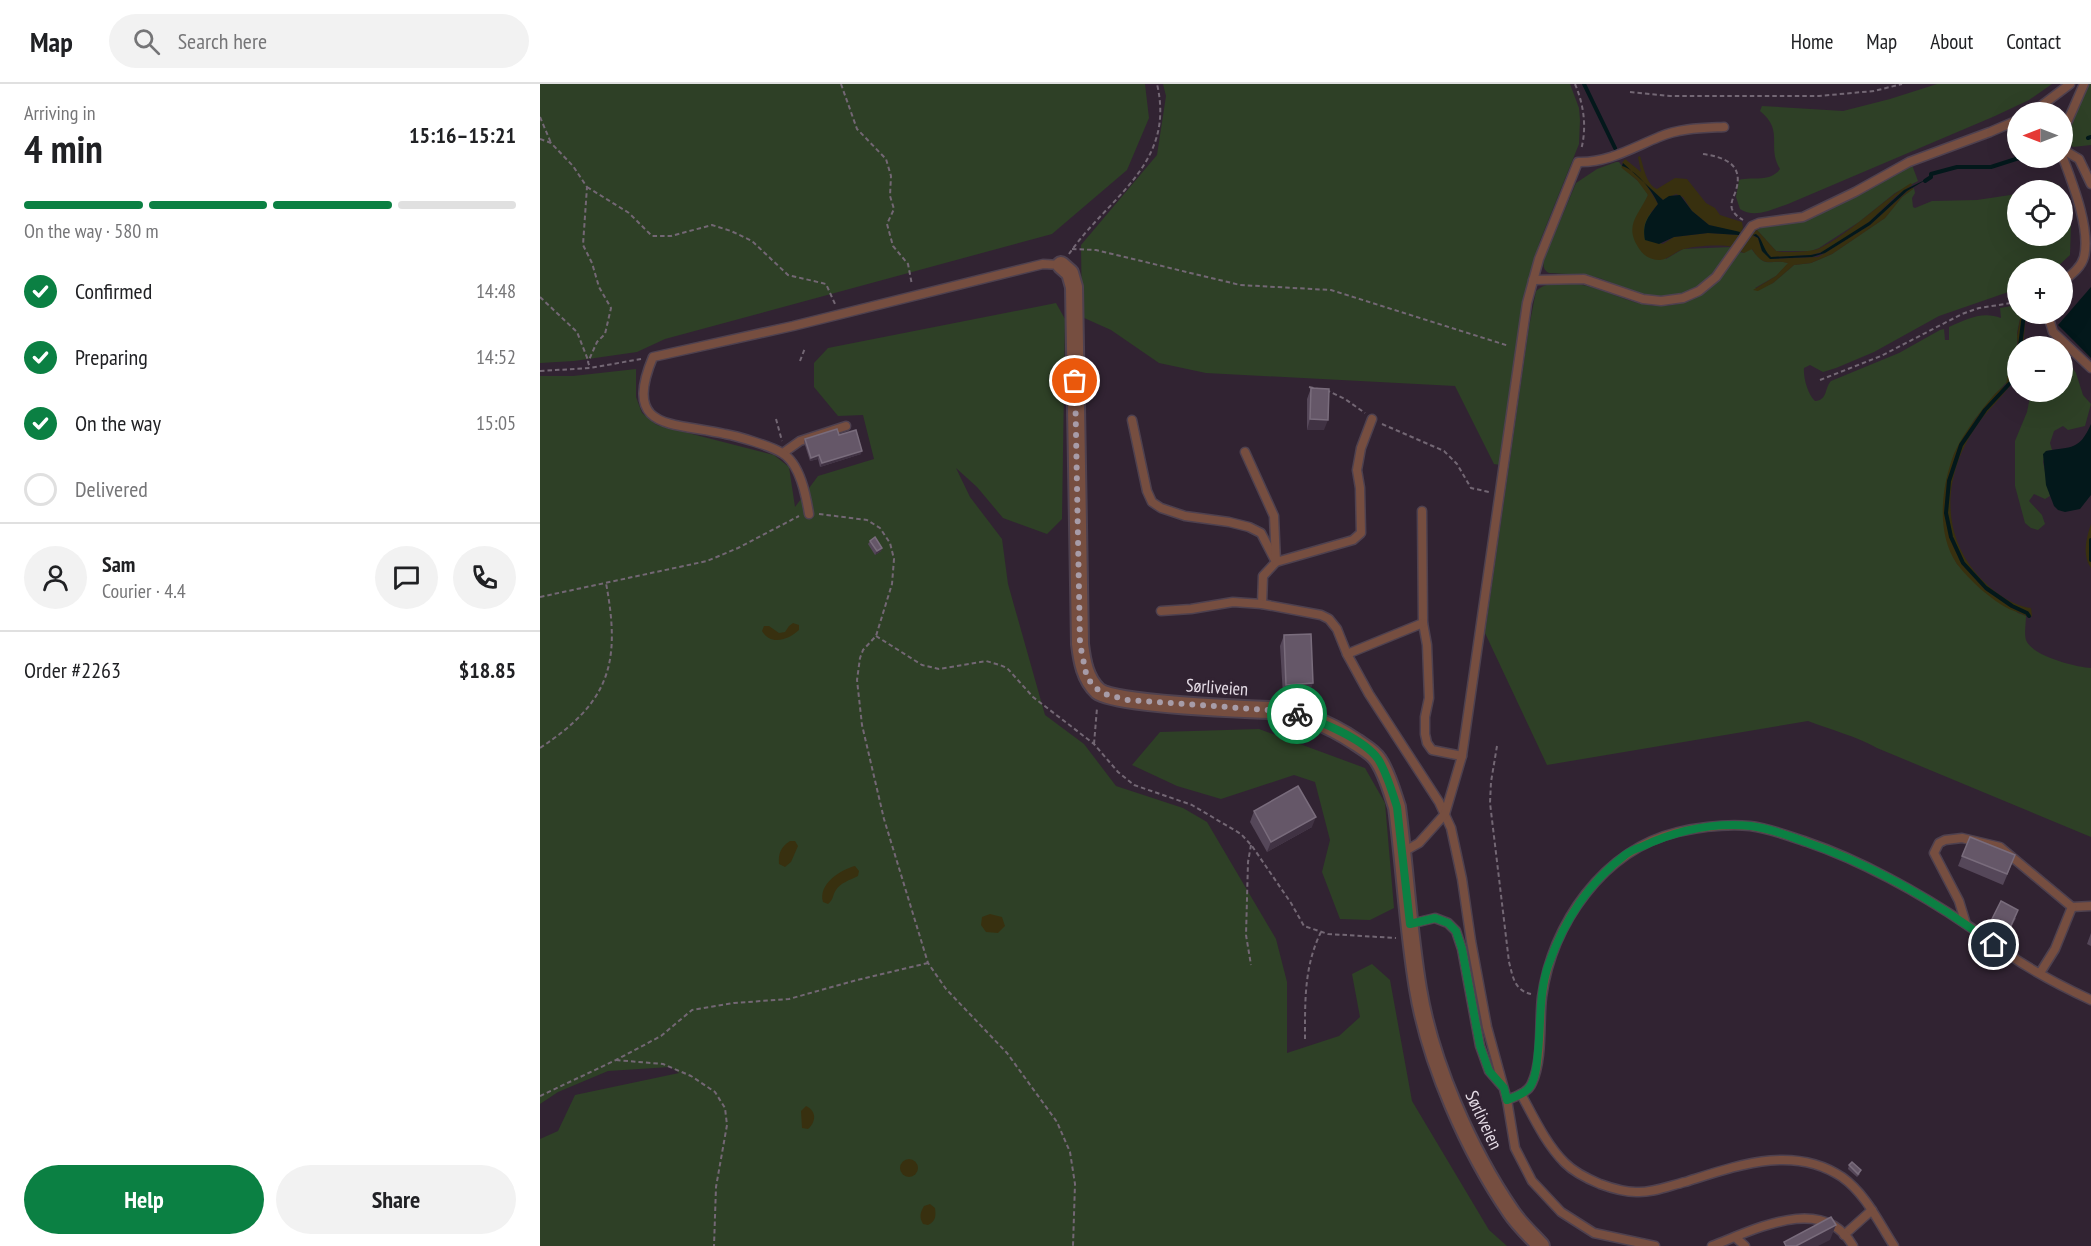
<!DOCTYPE html>
<html lang="en">
<head>
<meta charset="utf-8">
<style>
	:root { --surface:#fff; --page:#f2f2f2; --text:#202124; --muted:#757577; --line:#e0e0e0; --accent:#0b8043 }
	body { margin:0; font-family:"PT Sans Narrow",sans-serif; background:var(--page); color:var(--text); height:100vh; display:flex; flex-direction:column; font-size:22px; white-space:nowrap }
	* { box-sizing:border-box; margin:0 }
	p { font-size:20px; color:var(--muted) }
	.icon { flex:none; width:33px; height:33px; fill:none; stroke:currentColor; stroke-width:2; stroke-linecap:round; stroke-linejoin:round }
	.map { position:relative; flex:1; overflow:hidden }
	.side { display:flex; flex-direction:column; background:var(--surface); width:540px }
	.side>* { flex:none }
	.needle { width:39px; rotate:270deg }
	.tools { position:absolute; left:1467px; top:18px; display:grid; gap:12px }
	.tools a { display:grid; place-items:center; width:66px; height:66px; border-radius:50%; background:var(--surface); box-shadow:0 6px 24px #0002; font-size:30px }
	.pin { position:absolute; display:grid; place-items:center; width:51px; height:51px; color:#fff; margin:-26px; border:3px solid #fff; border-radius:50%; box-shadow:0 2px 6px #0007 }
	.courier { position:absolute; display:grid; place-items:center; width:60px; height:60px; margin:-30px; border:4px solid #0b8043; border-radius:50%; background:#fff; color:#222; box-shadow:0 2px 8px #0007 }
	.headline em { font-style:normal; font-weight:800 }
	.headline div { display:flex; flex-direction:column-reverse }
	.headline { display:flex; align-items:center; justify-content:space-between; height:102px; padding:0 24px }
	h1 { font-size:39px; font-weight:800; line-height:45px }
	.bar { display:grid; grid-template-columns:repeat(4,1fr); gap:9px 6px; align-content:center; height:72px; padding:0 24px }
	.bar i { height:8px; border-radius:4px; background:var(--line) }
	.bar .on { background:var(--accent) }
	.bar p { grid-column:span 4 }
	.line { display:flex; align-items:center; gap:15px; padding:0 24px; border-top:2px solid var(--line) }
	.line div { flex:1 }
	.round { display:grid; place-items:center; flex:none; width:63px; height:63px; border-radius:32px; background:var(--page) }
	ol { padding:0 24px; list-style:none }
	li { display:flex; align-items:center; gap:18px; height:66px }
	li p { margin-inline-start:auto }
	li .icon { padding:6px; border-radius:50%; background:var(--accent); color:#fff; stroke-width:4 }
	li:last-child { color:var(--muted) }
	li i { width:33px; height:33px; border:3px solid var(--line); border-radius:50% }
	.primary-button { display:flex; gap:12px; margin-top:auto; padding:12px 24px }
	.primary-button a { flex:1; height:69px; border-radius:36px; background:var(--accent); color:#fff; font-size:24px; font-weight:800; line-height:69px; text-align:center }
	.primary-button a+a { background:var(--page); color:var(--text) }
	header { display:flex; align-items:center; gap:36px; box-sizing:border-box; height:84px; padding:0 30px; background:var(--surface); border-bottom:2px solid var(--line) }
	header strong { font-size:28px }
	nav { display:flex; gap:33px; margin-inline-start:auto; font-size:21px }
	.search { width:420px; height:54px; background:var(--page); display:flex; align-items:center; gap:15px; box-sizing:border-box; padding:0 21px; border-radius:33px; color:var(--muted); font-size:22px }
	main { display:flex; flex:1; min-height:0 }
	.map>svg:first-child { display:block }
</style>
</head>
<body>
<header>
<strong>Map</strong>
<div class="search"><svg class="icon" aria-label="search" viewBox="0 0 24 24"><circle cx="10" cy="10" r="6"/><path d="M15 15l6 6"/></svg>Search here</div>
<nav><a>Home</a><a>Map</a><a>About</a><a>Contact</a></nav>
</header>
<main>
<section class="side">
<div class="headline"><div><h1>4 min</h1><p>Arriving in</p></div><em>15:16–15:21</em></div>
<div class="bar"><i class="on"></i><i class="on"></i><i class="on"></i><i></i><p>On the way · 580 m</p></div>
<ol>
<li><svg class="icon" aria-label="check" viewBox="0 0 24 24"><path d="M5 12l5 5 9-10"/></svg>Confirmed<p>14:48</p></li>
<li><svg class="icon" aria-label="check" viewBox="0 0 24 24"><path d="M5 12l5 5 9-10"/></svg>Preparing<p>14:52</p></li>
<li><svg class="icon" aria-label="check" viewBox="0 0 24 24"><path d="M5 12l5 5 9-10"/></svg>On the way<p>15:05</p></li>
<li><i></i>Delivered</li>
</ol>
<div class="line" style="height:108px"><a class="round"><svg class="icon" aria-label="person" viewBox="0 0 24 24"><circle cx="12" cy="8" r="4"/><path d="M4 21q1-7 8-7t8 7"/></svg></a><div><b>Sam</b><p>Courier · 4.4</p></div><a class="round"><svg class="icon" aria-label="chat" viewBox="0 0 24 24"><path d="M4 5h16v11H9l-5 4z"/></svg></a><a class="round"><svg class="icon" aria-label="phone" viewBox="0 0 24 24"><path d="M5 4h4l2 5-3 2q2 4 5 5l2-3 5 2v4C11 20 4 13 5 4z"/></svg></a></div>
<div class="line" style="height:78px"><div>Order #2263</div><b>$18.85</b></div>
<div class="primary-button"><a>Help</a><a>Share</a></div>
</section>
<div class="map">
<svg width="1551" height="1162" viewBox="0 0 1551 1162">
	<rect width="100%" height="100%" fill="#312332"/>
	<g fill="#2e4026">
		<path d="M0 0H605L609 34 587 86 512 150 125 255 97 268 34 277 0 279Z"/>
		<path d="M623 0H1030L1039 24 1040 36 1039 60 1000 157 983 217 960 381 954 380 915 302 666 289 619 279 571 246 542 233 541 161 617 71 626 12Z"/>
		<path d="M1397 0H1512L1489 16 1455 32 1248 120C1232 125 1215 135 1200 125L1196 113 1199 96C1213 92 1230 99 1240 85 1226 62 1245 47 1220 27L1222 22 1303 27 1350 15Z"/>
		<path d="M1549 0H1551V61L1533 63 1525 56 1526 52Z"/>
		<path d="M1076 78H1079C1087 91 1103 97 1108 111L1106 116 1126 175 1143 165 1192 163C1165 203 1145 224 1094 208 1082 204 1071 198 1059 194 1043 190 1025 190 1009 189 1002 185 1003 180 1005 173L1036 99 1057 85Z"/>
		<path d="M1372 81 1378 97 1355 109 1319 138 1279 164 1271 167H1236L1217 146 1225 142 1261 138 1280 130Z"/>
		<path d="M1507 96 1520 102 1521 106H1484Z"/>
		<path d="M1374 104 1375 109 1372 114 1373 123 1375 124 1392 117 1437 116 1477 110 1478 152H1522L1523 112 1531 141 1530 171 1516 184H1478L1477 205 1399 232 1334 268 1296 284 1283 288 1270 281 1264 284C1263 293 1268 311 1275 317 1288 316 1284 305 1291 297L1359 269 1400 246 1404 245 1405 256H1409V243C1427 235 1442 227 1461 234L1460 224 1477 221 1478 230H1481L1477 249V267L1471 276 1468 297 1455 310 1434 336 1414 370 1406 398 1403 433 1410 466 1417 480 1478 529 1486 532C1486 539 1484 549 1486 556 1492 572 1535 583 1551 584V753L1337 664C1316 652 1291 646 1268 637L1007 681 945 549 989 243 996 207C1004 200 1012 199 1022 199 1051 200 1062 207 1088 216 1139 234 1174 210 1199 168L1204 169 1211 164C1227 187 1229 174 1249 179L1236 192 1215 204 1219 205 1233 199 1254 181 1271 179 1292 170 1345 134 1362 113Z"/>
		<path d="M516 219 525 235 522 435 507 450 463 434 437 403 416 384 430 413 462 455 468 500 505 631 544 660 576 702 643 724 667 738 736 855 747 898V969L799 952 820 933 812 890 832 880 850 896 872 1017 949 1146 967 1162H0V1055L18 1047 35 1011 139 989 130 983 68 987 18 1008 0 1020V292H33L96 285V313L102 329 117 341 234 371 249 383 255 423 278 392 334 375 323 331 298 332 274 303V279L288 264Z"/>
		<path d="M1499 252 1512 256 1517 262H1493Z"/>
		<path d="M1523 270 1536 289 1543 311 1551 320 1545 342 1528 346 1523 342 1514 347 1510 359 1512 366 1506 367 1503 378 1510 412 1505 415 1494 410 1489 417 1502 431 1505 440 1498 446 1491 444 1485 439 1475 402V357L1487 328 1491 308H1522Z"/>
		<path d="M719 645 825 684 845 719 854 824 830 836 800 835 782 788 790 756 775 698 754 691 681 715 637 702 592 681 620 648Z"/>
	</g>
	<g fill="#38300f">
		<path d="M1100 72C1104 84 1106 100 1117 105L1135 94 1147 95 1166 119 1175 124 1180 131 1202 138 1203 144 1200 149 1169 141 1152 127 1143 113 1136 110 1123 116 1082 79 1085 75 1101 88 1098 73Z"/>
		<path d="M1084 81 1106 100 1118 120C1108 132 1101 140 1105 156L1123 160 1134 153 1168 149 1199 151 1192 163C1182 160 1151 162 1141 166 1134 169 1128 175 1120 176 1112 176 1105 173 1100 166 1083 142 1098 132 1108 111L1097 96 1083 85 1081 83Z"/>
		<path d="M1371 99 1372 101 1356 112 1329 138 1285 167 1271 171 1231 173 1223 164 1220 153 1215 150 1213 152 1218 154 1222 167 1232 175 1278 173 1285 169 1330 141 1372 103 1373 105 1362 113 1345 134 1292 170 1271 179 1254 181 1233 199 1218 207 1213 206 1236 192 1248 179C1230 174 1225 186 1212 165L1204 169 1200 167 1211 150 1217 146 1236 167C1244 169 1270 168 1278 165 1310 150 1340 118 1371 99Z"/>
		<path d="M1481 230H1486L1483 262H1478L1477 252Z"/>
		<path d="M1477 267C1478 273 1478 282 1477 289 1473 303 1447 326 1438 340 1406 384 1398 443 1435 488 1448 504 1471 522 1491 524L1492 532 1489 534C1484 530 1476 528 1469 525 1450 515 1430 497 1417 480 1396 450 1401 403 1414 370 1420 355 1431 341 1441 327 1449 317 1455 308 1466 301L1471 276Z"/>
		<path d="M1551 440V484C1542 471 1546 455 1551 440Z"/>
		<path d="M253 539 259 541V546C248 556 231 562 222 547L224 542H229L239 549 245 548 249 542Z"/>
		<path d="M250 757H255L258 762 251 778 245 783 239 780C238 769 241 763 250 757Z"/>
		<path d="M315 782 319 787 318 792C310 796 300 799 296 806 292 812 294 815 288 820L283 818C278 800 300 786 315 782Z"/>
		<path d="M450 830 462 833 465 842 458 849 446 848 441 841 442 833Z"/>
		<path d="M266 1022C277 1027 276 1038 268 1045L262 1044 261 1027Z"/>
		<circle cx="369" cy="1084" r="9"/>
		<path d="M390 1120 395 1124C396 1132 396 1137 388 1141L383 1140C379 1133 380 1129 384 1122Z"/>
	</g>
	<g fill="#03181b">
		<path d="M1083 79 1123 116 1129 112 1140 111 1152 127 1169 141 1196 147 1200 148 1199 151 1168 149 1134 153 1119 160 1105 156C1102 139 1108 133 1118 120 1113 107 1095 85 1082 82Z"/>
		<path d="M1389 94 1367 107 1330 141 1285 169 1272 173 1230 175 1222 167 1218 154 1213 151 1216 150C1223 155 1223 166 1231 173L1271 171 1280 169 1329 138 1364 106Z"/>
		<path d="M1551 203V274L1518 241Z"/>
		<path d="M1551 340V411L1540 425 1525 428 1518 426 1514 422 1506 401 1503 370 1506 367C1532 362 1539 367 1551 340Z"/>
	</g>
	<g fill="none" stroke-linecap="round" stroke-linejoin="round">
		<g stroke="#03181b" stroke-width="4">
			<path d="M1044 0 1075 64"/>
			<path d="M1548 54 1551 53"/>
			<path d="M1385 97 1391 93V90L1417 83H1451L1479 74"/>
			<path d="M1480 262 1484 230"/>
			<path d="M1478 274 1471 298 1445 326 1421 361 1409 397 1406 429 1411 453 1423 479 1446 504 1472 522 1487 529 1489 532"/>
			<path d="M1551 456V476"/>
		</g>
		<g stroke="#4e414f" stroke-width="11">
			<g id="lane">
				<path d="M1493 28 1530 0"/>
				<path d="M1522 50 1544 0"/>
				<path d="M1522 65 1539 75 1551 100"/>
				<path d="M1522 71C1532 98 1551 145 1544 173 1541 184 1531 191 1522 198"/>
				<path d="M993 196 1044 195 1103 215 1121 217 1143 214 1159 207 1176 193 1212 142 1219 139 1263 133 1315 108 1369 78 1450 48 1478 36"/>
				<path d="M1510 230V238L1513 248 1551 284"/>
				<path d="M592 336 607 407 612 418 621 424 645 432 689 438 709 443 721 449 736 478 723 492 722 520"/>
				<path d="M705 368 734 432 736 478 813 456 821 449 820 404 817 386 821 364 832 335"/>
				<path d="M243 369 260 357 306 342"/>
				<path d="M882 427 883 539 887 561 889 614 885 633V650L887 659 892 666 922 672"/>
				<path d="M269 430C266 411 260 379 242 369 231 362 197 352 185 350 132 338 82 347 113 273L253 242 503 180 521 181"/>
				<path d="M621 527 651 525 693 518 722 520 781 531 789 535 797 545 807 570 829 610 899 718 911 744 922 795 931 857 947 943 967 1016 975 1064 992 1097 1021 1128 1054 1149 1115 1162"/>
				<path d="M807 570 883 539"/>
				<path d="M863 768 879 759 905 730 922 672 987 219 999 175 1038 78C1068 79 1092 64 1119 53 1139 44 1163 44 1184 43"/>
				<path d="M1532 823 1551 822"/>
				<path d="M870 840 895 834 908 839 916 847 922 865 940 962 949 987 962 1002"/>
				<path d="M1426 840 1419 817 1394 769 1399 759 1405 756 1422 754 1460 763 1532 823"/>
				<path d="M1500 889 1515 865 1532 823"/>
				<path d="M981 1010C994 1034 1006 1060 1025 1079 1035 1089 1048 1095 1060 1100 1071 1104 1084 1108 1096 1108 1112 1109 1129 1102 1145 1098 1196 1082 1253 1060 1302 1093 1326 1110 1339 1139 1354 1162"/>
				<path d="M967 1016C976 1012 988 1009 992 999 1003 975 999 939 1002 913 1012 840 1063 766 1138 748 1161 743 1186 740 1210 742 1229 744 1248 752 1267 758 1320 776 1380 809 1427 841 1441 850 1454 861 1468 870 1494 888 1523 903 1551 916"/>
				<path d="M1304 1151 1332 1126"/>
				<path d="M1195 1153 1205 1162"/>
				<path d="M1172 1162C1214 1146 1283 1109 1313 1162"/>
			</g>
		</g>
		<g stroke="#4e414f" stroke-width="20">
			<path id="street" d="M521 181 530 189 534 203 540 560C542 577 545 595 558 607 574 620 702 625 729 626 765 631 786 638 816 658 823 663 833 668 838 676 847 689 852 708 857 723 865 784 868 845 878 905 890 978 929 1067 971 1128 979 1140 991 1151 1001 1162"/>
		</g>
		<g stroke="#736774" stroke-width="2" stroke-dasharray="4.5 3" stroke-linecap="butt">
			<path d="M301 0 317 45 346 75 351 92 350 112 354 125 347 140 353 162 368 180 372 201"/>
			<path d="M1035 0C1044 21 1047 44 1041 66"/>
			<path d="M1090 8 1130 12H1279L1334 7 1362 0"/>
			<path d="M0 33 11 59"/>
			<path d="M0 55 11 59 33 82 47 103 43 161 52 179 59 203 71 224 65 250 57 258 48 278 50 284"/>
			<path d="M1163 70C1184 73 1204 80 1196 106 1194 113 1190 118 1192 125 1194 130 1198 133 1203 136"/>
			<path d="M47 103 89 129 112 152H131L172 141 191 147 212 157 248 191 286 200 295 220"/>
			<path d="M532 165 556 166 700 201 791 206 969 262"/>
			<path d="M529 170C568 113 636 81 617 0"/>
			<path d="M0 213 37 248 48 276"/>
			<path d="M260 277 265 264"/>
			<path d="M0 287 50 284 101 275"/>
			<path d="M1280 296 1341 272 1422 230 1439 224 1478 218"/>
			<path d="M769 303 778 305"/>
			<path d="M786 306 805 315 825 329"/>
			<path d="M236 335 242 357"/>
			<path d="M842 340 904 367 917 380 931 404 949 408"/>
			<path d="M279 430 327 436 340 444 350 459 354 475 352 500 336 552 323 566 320 574 317 596 322 641 344 735 388 879 406 905 467 969 517 1038 530 1068 535 1100 533 1162"/>
			<path d="M0 513 167 477 198 464 259 432"/>
			<path d="M336 552 382 581 399 585 446 577 460 581 467 584 493 613 554 660 578 688 594 701 652 721 701 750 712 762 751 819 764 842 788 850 856 854"/>
			<path d="M554 660 557 624"/>
			<path d="M957 662 951 698 950 719 969 878C973 893 974 906 991 910"/>
			<path d="M0 664C70 618 81 579 66 499"/>
			<path d="M711 761 708 778 706 851 711 881"/>
			<path d="M765 955C765 918 764 882 781 848"/>
			<path d="M76 976 123 980 151 992 175 1008 185 1024 187 1041 176 1103 174 1162"/>
			<path d="M0 1012 76 976 121 952 152 926 194 919 249 915 317 896 388 879"/>
		</g>
		<use href="#lane" stroke="#764e40" stroke-width="8"/>
		<use href="#street" stroke="#764e40" stroke-width="16"/>
	</g>
	<g fill="#554759">
		<path d="M771 304 784 346H767V315Z"/>
		<path d="M299 351 321 370 280 383 278 375 270 377 264 358 265 355Z"/>
		<path d="M330 457 342 464 341 467 335 471 328 460Z"/>
		<path d="M744 551 769 610 743 611 740 562Z"/>
		<path d="M714 727 772 743 727 768 710 738Z"/>
		<path d="M1422 772 1471 782 1463 801 1418 782Z"/>
		<path d="M1476 834 1466 853 1448 844 1451 837Z"/>
		<path d="M1551 849V862L1547 860Z"/>
		<path d="M1309 1081 1320 1090 1317 1093 1308 1085Z"/>
	</g>
	<g fill="#403243">
		<path d="M770 335 788 336 784 346H767Z"/>
		<path d="M322 367 321 370 280 383 282 379Z"/>
		<path d="M279 371 278 375 270 377 271 374Z"/>
		<path d="M342 464 341 467 335 471 337 467Z"/>
		<path d="M773 599 769 610 743 611 746 601Z"/>
		<path d="M776 733 772 743 727 768 731 758Z"/>
		<path d="M1296 1141 1290 1156 1278 1162H1256Z"/>
	</g>
	<g fill="#655768" stroke="#796c7c" stroke-width="1.5">
		<path d="M771 304 789 305 788 336 770 335Z"/>
		<path d="M297 345 299 351 316 346 322 367 282 379 279 371 271 374 265 355Z"/>
		<path d="M335 453 342 464 337 467 330 457Z"/>
		<path d="M771 550 773 599 746 601 744 551Z"/>
		<path d="M758 702 776 733 731 758 714 727Z"/>
		<path d="M1430 753 1475 771 1467 790 1422 772Z"/>
		<path d="M1461 817 1478 826 1469 846 1451 837Z"/>
		<path d="M1312 1078 1321 1086 1318 1090 1309 1081Z"/>
		<path d="M1291 1133 1296 1141 1256 1162H1246L1244 1158Z"/>
	</g>
	<g fill="none" stroke-linecap="round" stroke-linejoin="round">
		<path stroke="#a79ca8" stroke-width="6" stroke-dasharray="0 10.8" d="M535 297 540 560 547 594 559 607 565 610 587 616 729 626 757 630"/>
		<path stroke="#0b8043" stroke-width="8" d="M757 630C780 637 824 655 838 675 847 689 852 708 857 723L870 840 895 834 908 839 916 847 922 865 940 962 949 987 964 1004 967 1016C976 1012 988 1009 992 999 997 989 997 977 998 967 1001 939 999 909 1008 882 1023 839 1048 799 1085 771 1089 768 1095 765 1101 763 1135 747 1173 738 1211 742 1229 744 1246 751 1263 757 1331 780 1397 818 1454 861"/>
	</g>
	<g text-anchor="middle" dominant-baseline="central" stroke-width="6" stroke-linejoin="round" paint-order="stroke">
		<g font-size="18" fill="#e6dde7" stroke="#312332">
			<text transform="translate(677 603) rotate(4)">Sørliveien</text>
			<text transform="translate(944 1036) rotate(65)">Sørliveien</text>
		</g>
	</g>
</svg>
<div class="tools">
<a><svg class="needle" viewBox="-14 -14 28 28"><path d="M0-13l5 13h-10z" fill="#e53935"/><path d="M0 13l5-13h-10z" fill="#757577"/></svg></a>
<a><svg class="icon" aria-label="locate" viewBox="0 0 24 24"><circle cx="12" cy="12" r="6"/><path d="M12 2v4M12 18v4M2 12h4M18 12h4"/></svg></a>
<a>+</a>
<a>−</a>
</div>
<div class="pin" style="left:535px;top:297px;background:#ea580c"><svg class="icon" aria-label="bag" viewBox="0 0 24 24"><path d="M5 8h14l-1 12H6zM9 8a3 3 0 0 1 6 0"/></svg></div>
<div class="pin" style="left:1454px;top:861px;background:#1f2937"><svg class="icon" aria-label="home" viewBox="0 0 24 24"><path d="M3 11l9-7 9 7M6 9v11h12V9"/></svg></div>
<div class="courier" style="left:757px;top:630px"><svg class="icon" aria-label="bike" viewBox="0 0 24 24"><circle cx="6" cy="16" r="4"/><circle cx="18" cy="16" r="4"/><path d="M6 16l4-8h5l3 8M10 8l3 8H6M13 5h3"/></svg></div>
</div>
</main>
</body>
</html>
